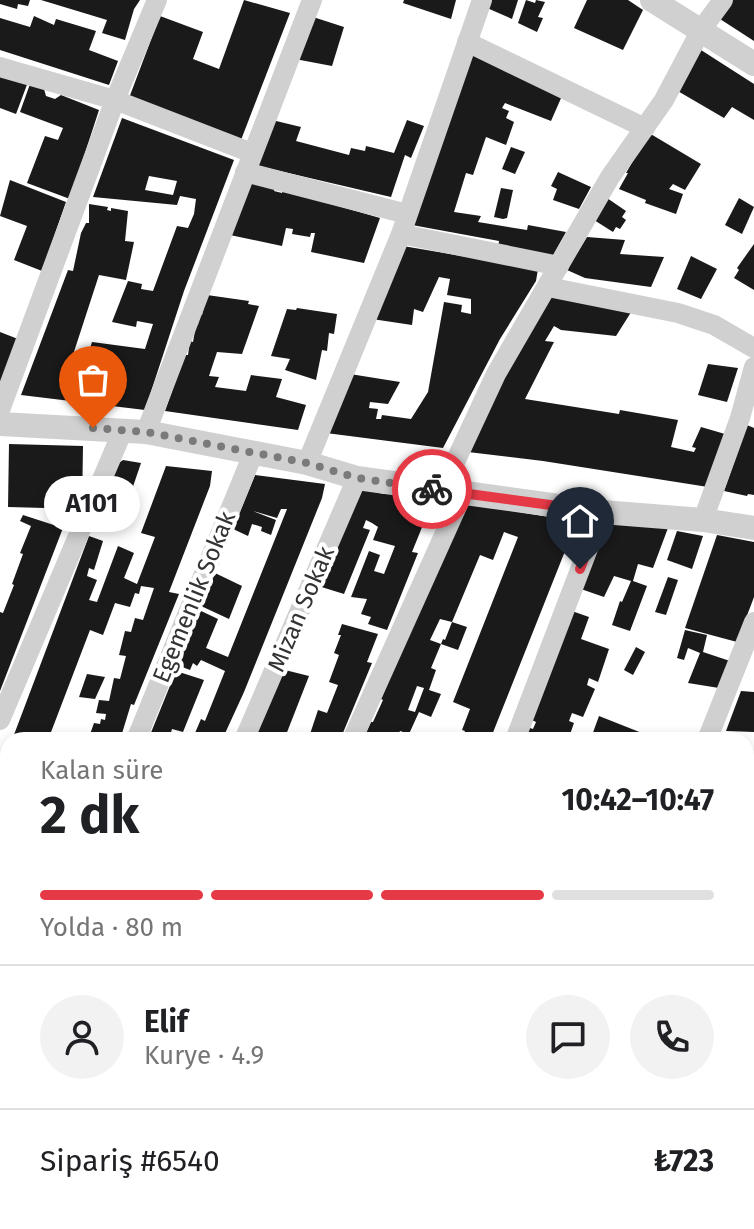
<!DOCTYPE html>
<html lang="tr">
<head>
<meta charset="utf-8">
<style>
	:root { --surface:#fff; --page:#f2f2f2; --text:#202124; --muted:#757577; --line:#e0e0e0; --accent:#e63946 }
	body { margin:0; font-family:"Fira Sans",sans-serif; background:var(--page); color:var(--text); height:100vh; display:flex; flex-direction:column; font-size:30px; white-space:nowrap }
	* { box-sizing:border-box; margin:0 }
	p { font-size:26px; color:var(--muted) }
	.icon { flex:none; width:44px; height:44px; fill:none; stroke:currentColor; stroke-width:2; stroke-linecap:round; stroke-linejoin:round }
	.map { position:relative; flex:1; overflow:hidden }
	.sheet { position:absolute; left:0px; top:732px; width:754px; height:498px; display:flex; flex-direction:column; background:var(--surface); border-radius:24px 24px 0 0; box-shadow:0 4px 12px #0003 }
	.sheet>* { flex:none }
	.pin { position:absolute; display:grid; place-items:center; width:68px; height:68px; color:#fff; margin:-82px -34px; border-radius:50% 50% 50% 0; rotate:-45deg; box-shadow:0 0 8px #0007 }
	.pin .icon { rotate:45deg }
	.courier { position:absolute; display:grid; place-items:center; width:80px; height:80px; margin:-40px; border:6px solid #e63946; border-radius:50%; background:#fff; color:#222; box-shadow:0 2px 10px #0007 }
	.bubble { position:absolute; height:56px; border-radius:28px; background:var(--surface); box-shadow:0 4px 12px #0003; font-size:26px; font-weight:700; line-height:56px; text-align:center }
	.head em { font-style:normal; font-weight:700 }
	.head div { display:flex; flex-direction:column-reverse }
	.head { display:flex; align-items:center; justify-content:space-between; height:136px; padding:0 40px }
	h1 { font-size:52px; font-weight:700; line-height:60px }
	.bar { display:grid; grid-template-columns:repeat(4,1fr); gap:12px 8px; align-content:center; height:96px; padding:0 40px }
	.bar i { height:10px; border-radius:6px; background:var(--line) }
	.bar .on { background:var(--accent) }
	.bar p { grid-column:span 4 }
	.line { display:flex; align-items:center; gap:20px; padding:0 40px; border-top:2px solid var(--line) }
	.line div { flex:1 }
	.round { display:grid; place-items:center; flex:none; width:84px; height:84px; border-radius:42px; background:var(--page) }
	.map>svg:first-child { display:block }
</style>
</head>
<body>
<div class="map">
<svg width="754" height="1229" viewBox="0 0 754 1229">
	<rect width="100%" height="100%" fill="#fff"/>
	<g fill="#1a1a1a" fill-rule="evenodd">
		<path d="M0 0H30L28 6 18 4 17 9 0 4Z"/>
		<path d="M41 0H140L134 9 125 40 102 33 107 20Z"/>
		<path d="M244 0 290 13 241 140 129 98 160 16 203 32 193 59 219 69Z"/>
		<path d="M404 0H456L451 19 403 3Z"/>
		<path d="M490 0H518L512 19 487 8Z"/>
		<path d="M526 0 535 3 536 0 545 2 538 17 543 18 537 32 518 23Z"/>
		<path d="M587 0H628L643 10 623 50 574 28Z"/>
		<path d="M733 0H754V41L720 19Z"/>
		<path d="M34 16 54 25 56 19 96 31 89 50 118 61 109 85 0 50V18L30 27Z"/>
		<path d="M310 16 344 27 332 66 295 59Z"/>
		<path d="M701 50 754 84V120L732 107 724 118 676 90Z"/>
		<path d="M474 52 562 96 551 121 505 103 502 108 509 111 506 118 514 122 506 145 486 137 473 175 466 173 454 212 481 216 478 222 527 230 528 225 566 232 552 257 498 247 499 241 412 225Z"/>
		<path d="M0 72 28 82 16 114 0 108Z"/>
		<path d="M30 84 44 89 46 96 55 99 61 95 99 110 70 199 27 183 45 136 58 140 63 128 20 112Z"/>
		<path d="M122 118 234 160 184 291 145 410 21 395 68 270 73 271 81 233 86 223H89V204L108 207 107 210 111 211V208L128 211 125 241 134 242 126 280 99 275 70 364 84 368 92 342 145 349 153 324 137 321 136 327 112 322 128 281 142 284 141 289 153 291 177 226 188 228 194 214 196 199 180 196 177 205 93 197ZM149 176 177 181 173 195 145 190Z"/>
		<path d="M272 120 301 127 296 141 349 155 351 148 365 151 366 146 394 153 407 120 424 126 411 158 405 155 391 197 254 165Z"/>
		<path d="M649 133 701 164 685 190 673 184 669 189 683 194 676 214 645 203 646 200 619 189 628 173H626Z"/>
		<path d="M511 147 525 152 515 174 502 169Z"/>
		<path d="M558 172 591 187 579 209 553 200 557 189 551 186Z"/>
		<path d="M10 180 66 202 42 271 14 260 27 226 0 216Z"/>
		<path d="M248 182 275 188 274 191 282 193 283 190 380 218 364 263 311 252 315 233H311L310 237 292 234 293 229 286 228 282 246 230 235Z"/>
		<path d="M501 188 513 190 507 218 503 219 494 217Z"/>
		<path d="M607 198 626 211 622 217 626 220 620 229 616 227 613 232 594 220Z"/>
		<path d="M739 198 754 207 742 234 725 225Z"/>
		<path d="M587 237 625 240 620 254 664 257 651 287 585 278 567 270Z"/>
		<path d="M754 244V290L734 278 739 270 737 268Z"/>
		<path d="M403 246 538 269 536 281 500 339 443 448 326 433 350 374 400 382 388 404 370 402 369 408 378 409 376 419H381L382 415 411 419 428 392 444 302 462 305 461 312 471 314V299L447 295 450 279 439 277 423 312 414 309 412 325 372 319Z"/>
		<path d="M691 256 717 269 701 299 677 289Z"/>
		<path d="M207 295 249 301 248 304 259 306 242 354 217 352 209 376 219 377 215 387 246 391 251 375 282 379 276 397 306 405 298 430 165 411 185 355H188L190 341 193 342 196 325H198L199 315H202Z"/>
		<path d="M551 297 635 306 616 336 561 330 554 326 545 341 554 342 525 399 619 414 620 410 678 420 671 447 694 452 696 448 692 447 701 427 725 434 708 487 543 461 468 452 469 445 525 339Z"/>
		<path d="M297 308 337 314 334 334 329 333 327 351 322 350 316 380 285 370 290 359 271 356 287 309 296 310Z"/>
		<path d="M0 332 18 339 0 387Z"/>
		<path d="M708 364 738 368 727 402 698 395Z"/>
		<path d="M747 425 754 428V495L748 494 747 496 724 491Z"/>
		<path d="M9 444 83 446 82 509 8 507Z"/>
		<path d="M123 460 141 463 123 516 99 509 116 465Z"/>
		<path d="M166 466 212 471 210 486 169 592 179 594 134 705 131 704 120 740H88L94 723 100 724 101 719 105 720 106 714 96 713 99 700 109 701 114 678 120 679 126 656 119 655 125 631 131 632 135 618 143 620 154 588 141 586 139 594 135 593 130 607 115 603 103 635 90 630 48 740H12L89 536 103 541 94 570 89 568 87 576 97 580 89 600 97 602 118 546 134 553 124 578 137 584 155 537 141 533Z"/>
		<path d="M255 475 325 484 322 498 244 692 222 740H192L201 719 205 721 225 671 201 660 197 666 193 663 190 670 177 665 199 610 218 619 206 648 228 657 287 509H281L277 518 253 511 276 520 271 535 261 531 262 527 252 524 248 536 233 529Z"/>
		<path d="M356 487 384 494 385 490 431 496 429 510 412 552 418 553 387 630 368 624 371 617 361 614 367 599 351 597 369 551 380 555 374 571 384 574 395 546 373 540 378 527 372 523 366 520 363 528 370 530 344 594 315 585Z"/>
		<path d="M464 503 574 521 571 536 490 740H461L465 731 462 730 470 709 453 702 518 537 504 532 493 560 480 555 452 622 467 627 458 650 441 644 443 639 445 640 452 622 440 619 430 640 441 644 431 668 436 670 429 690 441 694 431 717 419 712 409 734 400 731 396 740H363L371 722H373L383 700 381 699ZM417 686 424 688 415 712 408 710Z"/>
		<path d="M23 515 63 528 0 691V612L3 613 14 585 12 584 23 554 20 553 31 526 20 521Z"/>
		<path d="M607 518 668 528 653 568 638 564 633 581 647 586 630 631 612 625 620 601 622 602 631 581 614 576 604 597 578 588Z"/>
		<path d="M677 531 703 536 692 569 667 560Z"/>
		<path d="M717 535 754 542V597L737 642 685 628Z"/>
		<path d="M215 573 242 586 229 619 201 606Z"/>
		<path d="M668 577 678 580 666 615 655 612Z"/>
		<path d="M569 610 589 617 581 639 609 649 598 682 589 678 587 685 595 689 583 717 572 713 569 721 574 723 568 740H521L527 727 533 729 536 722 530 719Z"/>
		<path d="M342 624 378 634 367 662 372 663 340 740H308L318 710 327 713 338 685 329 682 339 655 334 653 341 635H338Z"/>
		<path d="M685 630 707 635 703 652 730 661 719 688 688 683 700 653 688 648 684 660 677 658Z"/>
		<path d="M636 647 645 652 633 675 624 670Z"/>
		<path d="M281 669 309 676 284 740H252Z"/>
		<path d="M176 671 204 680 183 732 172 729 169 740H148Z"/>
		<path d="M87 674 105 677 95 699 79 697Z"/>
		<path d="M741 691 754 692V732L726 731Z"/>
		<path d="M599 716 647 735 645 740H597L591 738Z"/>
		<path d="M8 750V800L0 796V770Z"/>
		<path d="M746 818 754 819V860L746 858Z"/>
		<path d="M8 875V952L0 948V883L4 885Z"/>
		<path d="M753 1055 754 1171 746 1187V1085Z"/>
		<path d="M0 1132 8 1134V1163L5 1168 0 1165Z"/>
		<path d="M746 1196 754 1200V1229L684 1228 687 1222H746Z"/>
		<path d="M55 1222H96L91 1229H49Z"/>
		<path d="M118 1222H178L176 1227 181 1229H112Z"/>
		<path d="M249 1222H302L301 1229H247Z"/>
		<path d="M320 1222 346 1227V1225L362 1229H318Z"/>
		<path d="M447 1222H478L480 1229H449Z"/>
		<path d="M511 1222H533L535 1229H513Z"/>
	</g>
	<g fill="none" stroke-linecap="round" stroke-linejoin="round">
		<g stroke="#d0d0d0" stroke-width="20">
			<path d="M467 42 645 128"/>
			<path d="M0 67 115 100 252 153"/>
			<path d="M245 172 407 214"/>
			<path d="M401 234 559 266"/>
			<path d="M548 287 678 313 714 325 754 348"/>
			<path d="M0 410 115 100 157 0"/>
			<path d="M146 432 312 0"/>
			<path d="M307 463 401 234 482 0"/>
			<path d="M442 490 496 374 610 177 664 100 701 30 723 0"/>
			<path d="M703 520 740 418 754 367"/>
			<path d="M0 720 123 430"/>
			<path d="M136 740 253 454"/>
			<path d="M244 740 357 478"/>
			<path d="M352 740 463 493"/>
			<path d="M515 740 602 512"/>
			<path d="M707 740 754 622"/>
			<path d="M0 810 8 814"/>
			<path d="M746 922 754 923"/>
			<path d="M746 968 754 950"/>
			<path d="M0 972 8 975"/>
			<path d="M0 1081 8 1060"/>
			<path d="M0 1125 8 1127"/>
			<path d="M354 1222 415 1229"/>
			<path d="M541 1222 542 1229"/>
			<path d="M97 1229 101 1222"/>
			<path d="M625 1229 629 1222"/>
		</g>
		<g stroke="#d0d0d0" stroke-width="24">
			<path d="M652 0 754 64"/>
			<path d="M0 424 146 432 307 463 357 478 602 512 703 520 754 528"/>
		</g>
	</g>
	<g fill="none" stroke-linecap="round" stroke-linejoin="round">
		<path stroke="#7a7a7a" stroke-width="8" stroke-dasharray="0 14.4" d="M93 428 146 432 307 463 357 478 432 489"/>
		<path stroke="#e63946" stroke-width="10" d="M432 489 602 512 580 569"/>
	</g>
	<g text-anchor="middle" dominant-baseline="central" stroke-width="8" stroke-linejoin="round" paint-order="stroke">
		<g font-size="24" fill="#333" stroke="#fff">
			<text transform="translate(194 597) rotate(-68)">Egemenlik Sokak</text>
			<text transform="translate(301 609) rotate(-67)">Mizan Sokak</text>
		</g>
	</g>
</svg>
<div class="pin" style="left:93px;top:428px;background:#ea580c"><svg class="icon" aria-label="bag" viewBox="0 0 24 24"><path d="M5 8h14l-1 12H6zM9 8a3 3 0 0 1 6 0"/></svg></div>
<div class="pin" style="left:580px;top:569px;background:#1f2937"><svg class="icon" aria-label="home" viewBox="0 0 24 24"><path d="M3 11l9-7 9 7M6 9v11h12V9"/></svg></div>
<div class="courier" style="left:432px;top:489px"><svg class="icon" aria-label="bike" viewBox="0 0 24 24"><circle cx="6" cy="16" r="4"/><circle cx="18" cy="16" r="4"/><path d="M6 16l4-8h5l3 8M10 8l3 8H6M13 5h3"/></svg></div>
<div class="bubble" style="left:44px;top:476px;width:96px">A101</div>
<section class="sheet">
<div class="head"><div><h1>2 dk</h1><p>Kalan süre</p></div><em>10:42–10:47</em></div>
<div class="bar"><i class="on"></i><i class="on"></i><i class="on"></i><i></i><p>Yolda · 80 m</p></div>
<div class="line" style="height:144px"><a class="round"><svg class="icon" aria-label="person" viewBox="0 0 24 24"><circle cx="12" cy="8" r="4"/><path d="M4 21q1-7 8-7t8 7"/></svg></a><div><b>Elif</b><p>Kurye · 4.9</p></div><a class="round"><svg class="icon" aria-label="chat" viewBox="0 0 24 24"><path d="M4 5h16v11H9l-5 4z"/></svg></a><a class="round"><svg class="icon" aria-label="phone" viewBox="0 0 24 24"><path d="M5 4h4l2 5-3 2q2 4 5 5l2-3 5 2v4C11 20 4 13 5 4z"/></svg></a></div>
<div class="line" style="height:104px"><div>Sipariş #6540</div><b>₺723</b></div>
</section>
</div>
</body>
</html>
